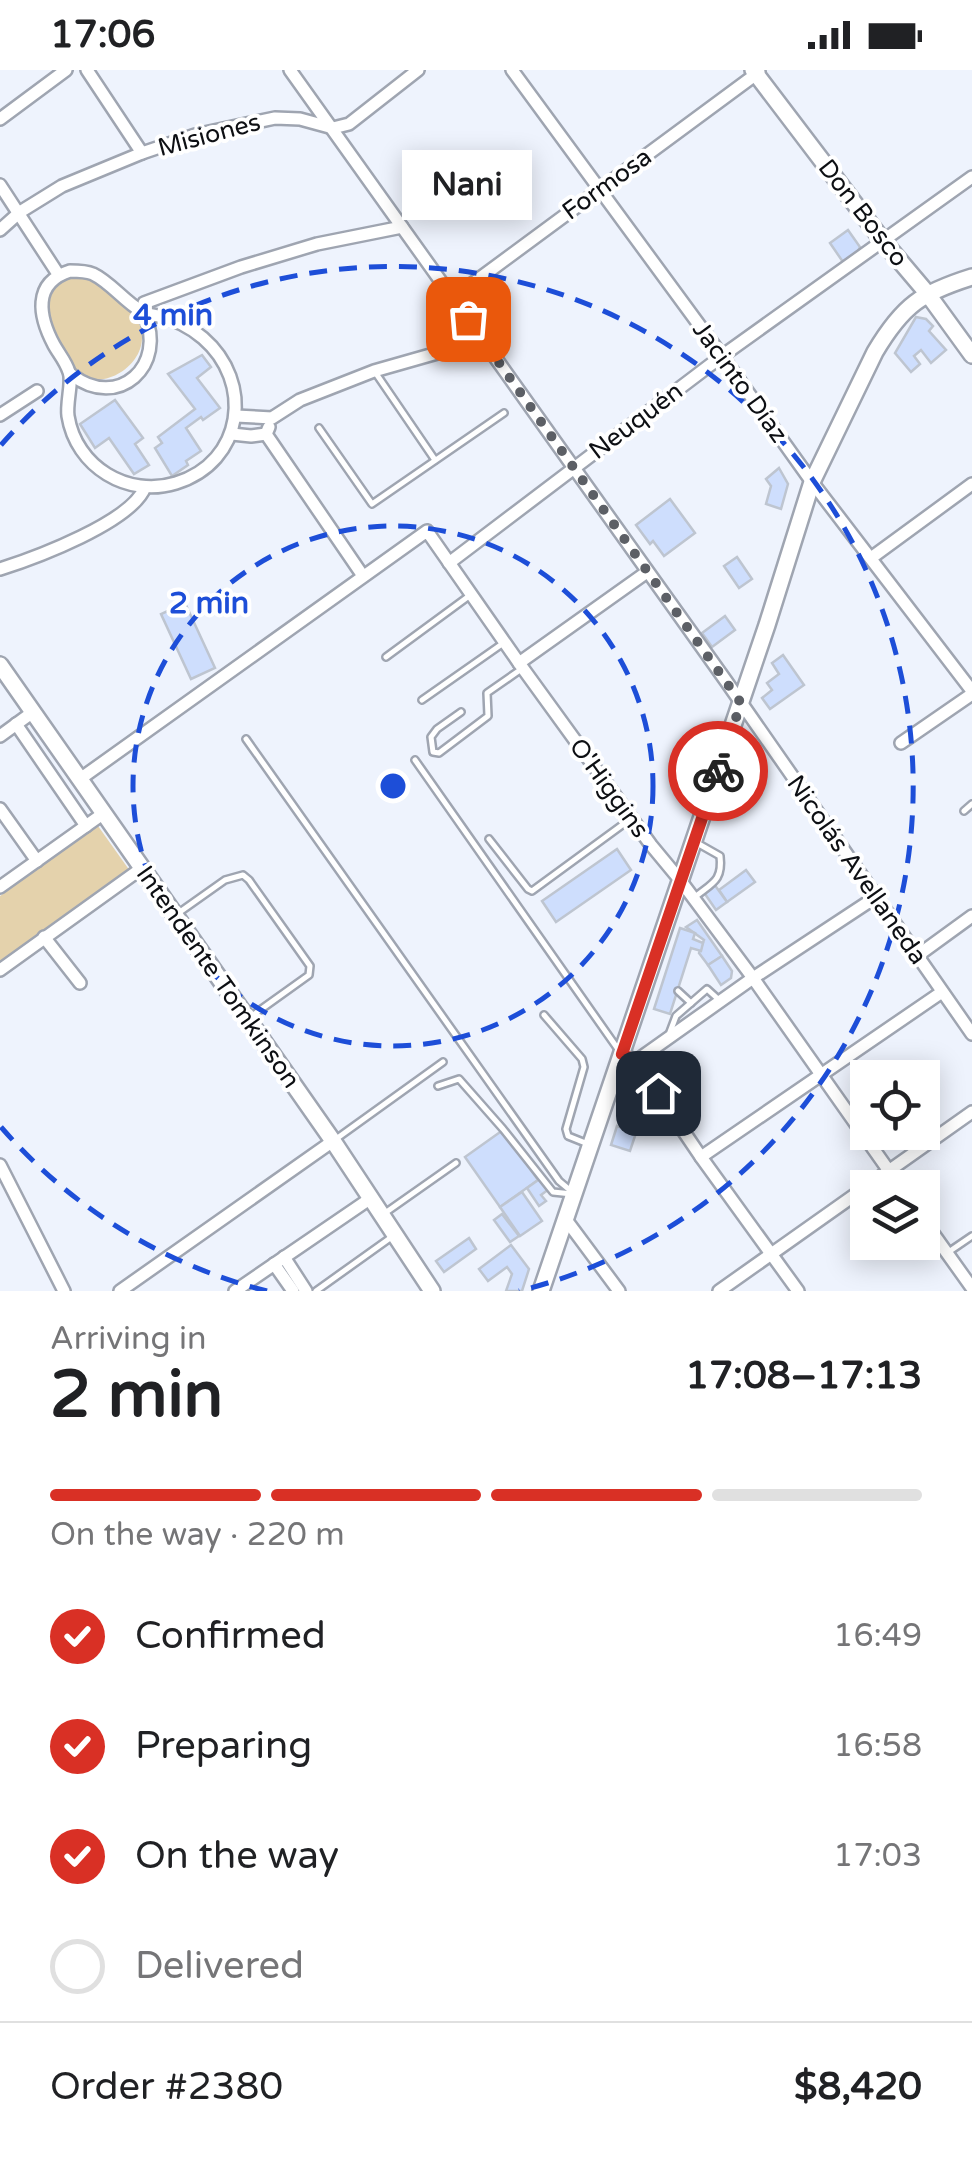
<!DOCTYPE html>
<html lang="en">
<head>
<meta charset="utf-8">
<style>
	:root { --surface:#fff; --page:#f6f6f6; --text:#202124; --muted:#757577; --line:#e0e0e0; --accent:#d93025 }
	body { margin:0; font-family:"Varela Round",sans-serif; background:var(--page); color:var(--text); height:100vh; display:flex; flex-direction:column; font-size:38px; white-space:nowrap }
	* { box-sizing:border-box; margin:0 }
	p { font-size:32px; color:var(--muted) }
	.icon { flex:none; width:55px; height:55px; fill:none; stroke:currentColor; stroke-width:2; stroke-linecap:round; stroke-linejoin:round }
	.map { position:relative; height:1221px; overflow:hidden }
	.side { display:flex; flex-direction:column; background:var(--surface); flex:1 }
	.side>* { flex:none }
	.fabs { position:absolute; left:850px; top:990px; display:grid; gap:20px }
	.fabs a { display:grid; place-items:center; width:90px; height:90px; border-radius:0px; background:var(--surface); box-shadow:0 5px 25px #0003; font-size:50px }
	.pin { position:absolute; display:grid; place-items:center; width:85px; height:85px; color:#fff; margin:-42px; border-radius:20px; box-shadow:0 5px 15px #0006 }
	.courier { position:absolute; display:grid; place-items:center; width:100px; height:100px; margin:-50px; border:8px solid #d93025; border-radius:50%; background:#fff; color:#222; box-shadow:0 2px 12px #0007 }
	.bubble { position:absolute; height:70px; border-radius:0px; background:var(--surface); box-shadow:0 5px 25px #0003; font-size:32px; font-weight:700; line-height:70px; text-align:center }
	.headline em { font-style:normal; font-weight:700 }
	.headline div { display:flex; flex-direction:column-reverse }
	.headline { display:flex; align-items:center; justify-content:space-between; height:170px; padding:0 50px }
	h1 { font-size:65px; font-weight:700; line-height:75px }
	.bar { display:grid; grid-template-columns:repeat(4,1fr); gap:15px 10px; align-content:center; height:120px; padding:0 50px }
	.bar i { height:12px; border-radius:8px; background:var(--line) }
	.bar .active { background:var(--accent) }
	.bar p { grid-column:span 4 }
	.line { display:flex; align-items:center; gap:25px; padding:0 50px; border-top:2px solid var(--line) }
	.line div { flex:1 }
	ol { padding:0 50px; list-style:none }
	li { display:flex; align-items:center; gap:30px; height:110px }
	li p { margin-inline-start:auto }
	li .icon { padding:10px; border-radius:50%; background:var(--accent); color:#fff; stroke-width:4 }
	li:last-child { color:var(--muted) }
	li i { width:55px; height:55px; border:5px solid var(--line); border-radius:50% }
	.status { display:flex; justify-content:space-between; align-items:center; height:70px; padding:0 50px; background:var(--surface); direction:ltr }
	.status svg { height:28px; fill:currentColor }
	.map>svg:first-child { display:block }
</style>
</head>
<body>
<div class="status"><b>17:06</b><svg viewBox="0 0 49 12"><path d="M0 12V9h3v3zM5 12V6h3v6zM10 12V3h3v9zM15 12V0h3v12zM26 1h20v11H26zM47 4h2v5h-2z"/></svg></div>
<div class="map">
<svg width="972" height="1221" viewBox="0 0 972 1221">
	<rect width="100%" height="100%" fill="#eef3fd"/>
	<g fill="#e4d2ac">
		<path d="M86 206C97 215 126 235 134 245 157 275 127 310 95 310 70 309 65 284 57 266 44 234 45 207 86 206Z"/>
		<path d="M98 756 130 801 0 894V826Z"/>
	</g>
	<g fill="#cedefd" stroke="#bec5d0" stroke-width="2.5">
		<path d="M848 160 860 177 857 183 843 192 830 173Z"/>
		<path d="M490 216 505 236 480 255 469 240 470 232Z"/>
		<path d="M916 247 926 249 933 256 929 261 946 280 931 293 921 280 914 286 920 294 911 302 895 283Z"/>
		<path d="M202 285 211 297 197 308 220 338 203 350 201 347 186 358 201 381 186 391 188 395 172 406 155 378 162 373 158 367 195 339 168 304Z"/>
		<path d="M115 330 143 368 135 374 149 395 134 404 109 368 95 378 80 354Z"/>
		<path d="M779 398 788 414 781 439 766 434 771 416 766 409Z"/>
		<path d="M670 429 695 463 664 486 653 471 650 474 636 455Z"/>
		<path d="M737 487 752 509 739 518 724 496Z"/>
		<path d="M185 533 215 598 191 609 161 544Z"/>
		<path d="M725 546 735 560 712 577 702 563Z"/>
		<path d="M783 585 804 615 770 639 762 628 772 620 767 613 779 604 772 593Z"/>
		<path d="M617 779 631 800 556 852 542 831Z"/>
		<path d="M746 800 755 812 727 832 719 820Z"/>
		<path d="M714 814 727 832 716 840 703 821Z"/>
		<path d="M697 850 722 886 708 895 699 883 704 870 686 857Z"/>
		<path d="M680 858 695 863 693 869 703 873 701 881 691 878 670 944 654 939Z"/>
		<path d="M722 886 732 901 731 908 721 915 708 895Z"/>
		<path d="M617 1056 636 1063 630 1081 611 1075Z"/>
		<path d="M503 1060 538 1110 500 1137 465 1087Z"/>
		<path d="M541 1108 549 1119 541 1125 546 1131 539 1136 527 1118Z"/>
		<path d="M522 1122 542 1151 520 1166 500 1137Z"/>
		<path d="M502 1144 519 1166 510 1172 494 1150Z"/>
		<path d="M469 1168 476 1179 444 1202 436 1191Z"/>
		<path d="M511 1175 529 1199 522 1221H506L512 1204 507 1197 488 1211 479 1199Z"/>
	</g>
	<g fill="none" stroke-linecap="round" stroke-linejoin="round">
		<g stroke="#9fa5b1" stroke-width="10">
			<g id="lane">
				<path d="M375 302 435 390"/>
				<path d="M319 358 372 434 504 343"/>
				<path d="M386 587 469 526"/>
				<path d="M422 630 502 574"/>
				<path d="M461 642 437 659 431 667 433 682 439 683 488 646 487 623 520 600"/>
				<path d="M246 669 559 1111 571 1121"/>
				<path d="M415 690 620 982"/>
				<path d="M964 741 972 734"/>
				<path d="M489 769 528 819 532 821 629 750"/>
				<path d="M695 827C712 813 723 811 720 786L697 773"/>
				<path d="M177 844 225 810 243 805 249 810 310 896 309 905 249 948"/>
				<path d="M678 921 691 933"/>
				<path d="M544 945 582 989 584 997 566 1059 568 1066 588 1074"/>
				<path d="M670 962 676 946 707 919 718 929"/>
				<path d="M438 1016 459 1009 503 1059 553 1122 572 1124"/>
				<path d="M336 1069 443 992"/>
				<path d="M385 1143 456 1093"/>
				<path d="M950 1181 972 1166"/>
				<path d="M316 1221 393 1166"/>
			</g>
		</g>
		<g stroke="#9fa5b1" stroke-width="16">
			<g id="street">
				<path d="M87 0 142 83"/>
				<path d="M290 0 726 611 972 964"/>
				<path d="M512 0 722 286 812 412 972 621"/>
				<path d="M0 49 66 0"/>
				<path d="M0 115 58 204"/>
				<path d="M0 160 20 142 62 116 142 83 195 65 275 48 300 49 333 58 349 54 418 0"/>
				<path d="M70 201C77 201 86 201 93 204 110 212 124 231 141 241 148 245 155 245 162 247 177 250 191 258 203 268 254 312 244 392 176 413 128 428 76 397 68 346 66 333 73 311 69 302 66 292 59 284 54 275 39 247 32 213 70 201Z"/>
				<path d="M453 228 759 2"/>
				<path d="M144 233 241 197 317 174 402 157"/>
				<path d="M72 305C118 341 168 295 144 244"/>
				<path d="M0 345 37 321"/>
				<path d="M236 346 272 348 300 330 374 301 483 270"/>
				<path d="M232 364 251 366 266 364 269 357"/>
				<path d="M266 364 363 506"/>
				<path d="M871 488 972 414"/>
				<path d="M449 493 722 286 972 107"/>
				<path d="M0 499C35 488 132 452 145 417"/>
				<path d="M519 593 647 502"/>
				<path d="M16 654 86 756"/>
				<path d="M0 666 33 642"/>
				<path d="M901 673 972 624"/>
				<path d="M80 709 427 461 519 593 651 775 680 810 753 908 901 1118"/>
				<path d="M0 739 37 791"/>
				<path d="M0 817 104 743"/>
				<path d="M44 867 80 913"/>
				<path d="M917 886 972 846"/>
				<path d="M0 900 142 798"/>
				<path d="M622 984 636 991 753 908 876 827"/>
				<path d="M636 991 701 1087 798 1221"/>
				<path d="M701 1087 942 922"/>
				<path d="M0 1095 64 1221"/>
				<path d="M922 1148 972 1218"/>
				<path d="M567 1151 619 1221"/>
				<path d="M284 1187 306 1221"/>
				<path d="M274 1194 293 1221"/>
				<path d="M120 1221 333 1071"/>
				<path d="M235 1221 371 1128"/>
				<path d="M719 1221 972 1042"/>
			</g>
		</g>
		<g stroke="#9fa5b1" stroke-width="20">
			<g id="secondary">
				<path d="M753 0 883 171 927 223 972 285"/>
				<path d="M0 595 333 1071 432 1221"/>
				<path d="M541 1221 767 555 812 412 875 282C903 235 921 223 972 207"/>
			</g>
		</g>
		<use href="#lane" stroke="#fff" stroke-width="5"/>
		<use href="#street" stroke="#fff" stroke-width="11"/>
		<use href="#secondary" stroke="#fff" stroke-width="15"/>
	</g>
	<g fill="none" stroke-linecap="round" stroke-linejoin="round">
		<path stroke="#5c5f65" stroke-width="10" stroke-dasharray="0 18" d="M468 249 741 633 718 701"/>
		<path stroke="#d93025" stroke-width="12" d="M658 1023 636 991 622 984 718 701"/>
	</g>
	<g fill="none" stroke="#1d4ed8" stroke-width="5" stroke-dasharray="18 12">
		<circle cx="393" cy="716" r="260"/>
		<path d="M267 1221A520 520 0 0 1 1 1057M1 375A520 520 0 1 1 519 1221"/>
	</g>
	<g text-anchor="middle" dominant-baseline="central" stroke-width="8" stroke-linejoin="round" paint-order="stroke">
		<g font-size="25" fill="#0d0f13" stroke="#fff">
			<text transform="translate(209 65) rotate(-15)">Misiones</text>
			<text transform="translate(607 114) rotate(-36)">Formosa</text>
			<text transform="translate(863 143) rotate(52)">Don Bosco</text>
			<text transform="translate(740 312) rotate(54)">Jacinto Díaz</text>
			<text transform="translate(636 351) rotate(-37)">Neuquén</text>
			<text transform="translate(609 718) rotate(54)">O'Higgins</text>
			<text transform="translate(857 800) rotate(55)">Nicolás Avellaneda</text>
			<text transform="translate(218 907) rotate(55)">Intendente Tomkinson</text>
		</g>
	</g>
	<circle cx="393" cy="716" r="15" fill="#1d4ed8" stroke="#fff" stroke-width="5"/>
	<g font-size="30" text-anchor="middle" font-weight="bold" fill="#1d4ed8" stroke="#fff" stroke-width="8" stroke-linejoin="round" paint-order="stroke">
		<text x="173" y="255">4 min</text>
		<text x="209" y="543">2 min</text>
	</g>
</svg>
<div class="fabs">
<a><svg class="icon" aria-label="locate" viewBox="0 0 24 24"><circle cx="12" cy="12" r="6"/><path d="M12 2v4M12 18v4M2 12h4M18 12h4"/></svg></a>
<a><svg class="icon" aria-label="layers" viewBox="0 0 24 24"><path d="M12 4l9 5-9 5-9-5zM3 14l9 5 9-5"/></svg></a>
</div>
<div class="pin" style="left:468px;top:249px;background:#ea580c"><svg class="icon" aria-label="bag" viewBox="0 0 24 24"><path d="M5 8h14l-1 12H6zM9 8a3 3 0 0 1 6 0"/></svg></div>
<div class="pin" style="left:658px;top:1023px;background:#1f2937"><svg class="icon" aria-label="home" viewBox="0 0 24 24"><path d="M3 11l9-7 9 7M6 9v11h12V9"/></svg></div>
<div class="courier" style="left:718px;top:701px"><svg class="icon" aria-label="bike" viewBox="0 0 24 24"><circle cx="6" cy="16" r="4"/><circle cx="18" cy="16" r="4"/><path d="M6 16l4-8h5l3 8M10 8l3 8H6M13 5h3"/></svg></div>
<div class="bubble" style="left:402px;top:80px;width:130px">Nani</div>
</div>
<section class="side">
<div class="headline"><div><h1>2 min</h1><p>Arriving in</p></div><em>17:08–17:13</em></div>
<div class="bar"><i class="active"></i><i class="active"></i><i class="active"></i><i></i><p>On the way · 220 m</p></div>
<ol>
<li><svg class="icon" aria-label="check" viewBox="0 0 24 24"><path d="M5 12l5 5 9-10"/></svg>Confirmed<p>16:49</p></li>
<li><svg class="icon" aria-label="check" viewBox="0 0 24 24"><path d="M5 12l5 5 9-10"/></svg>Preparing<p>16:58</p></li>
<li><svg class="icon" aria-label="check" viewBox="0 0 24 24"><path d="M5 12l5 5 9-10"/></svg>On the way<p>17:03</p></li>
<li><i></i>Delivered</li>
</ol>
<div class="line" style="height:130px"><div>Order #2380</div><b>$8,420</b></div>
</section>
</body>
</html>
